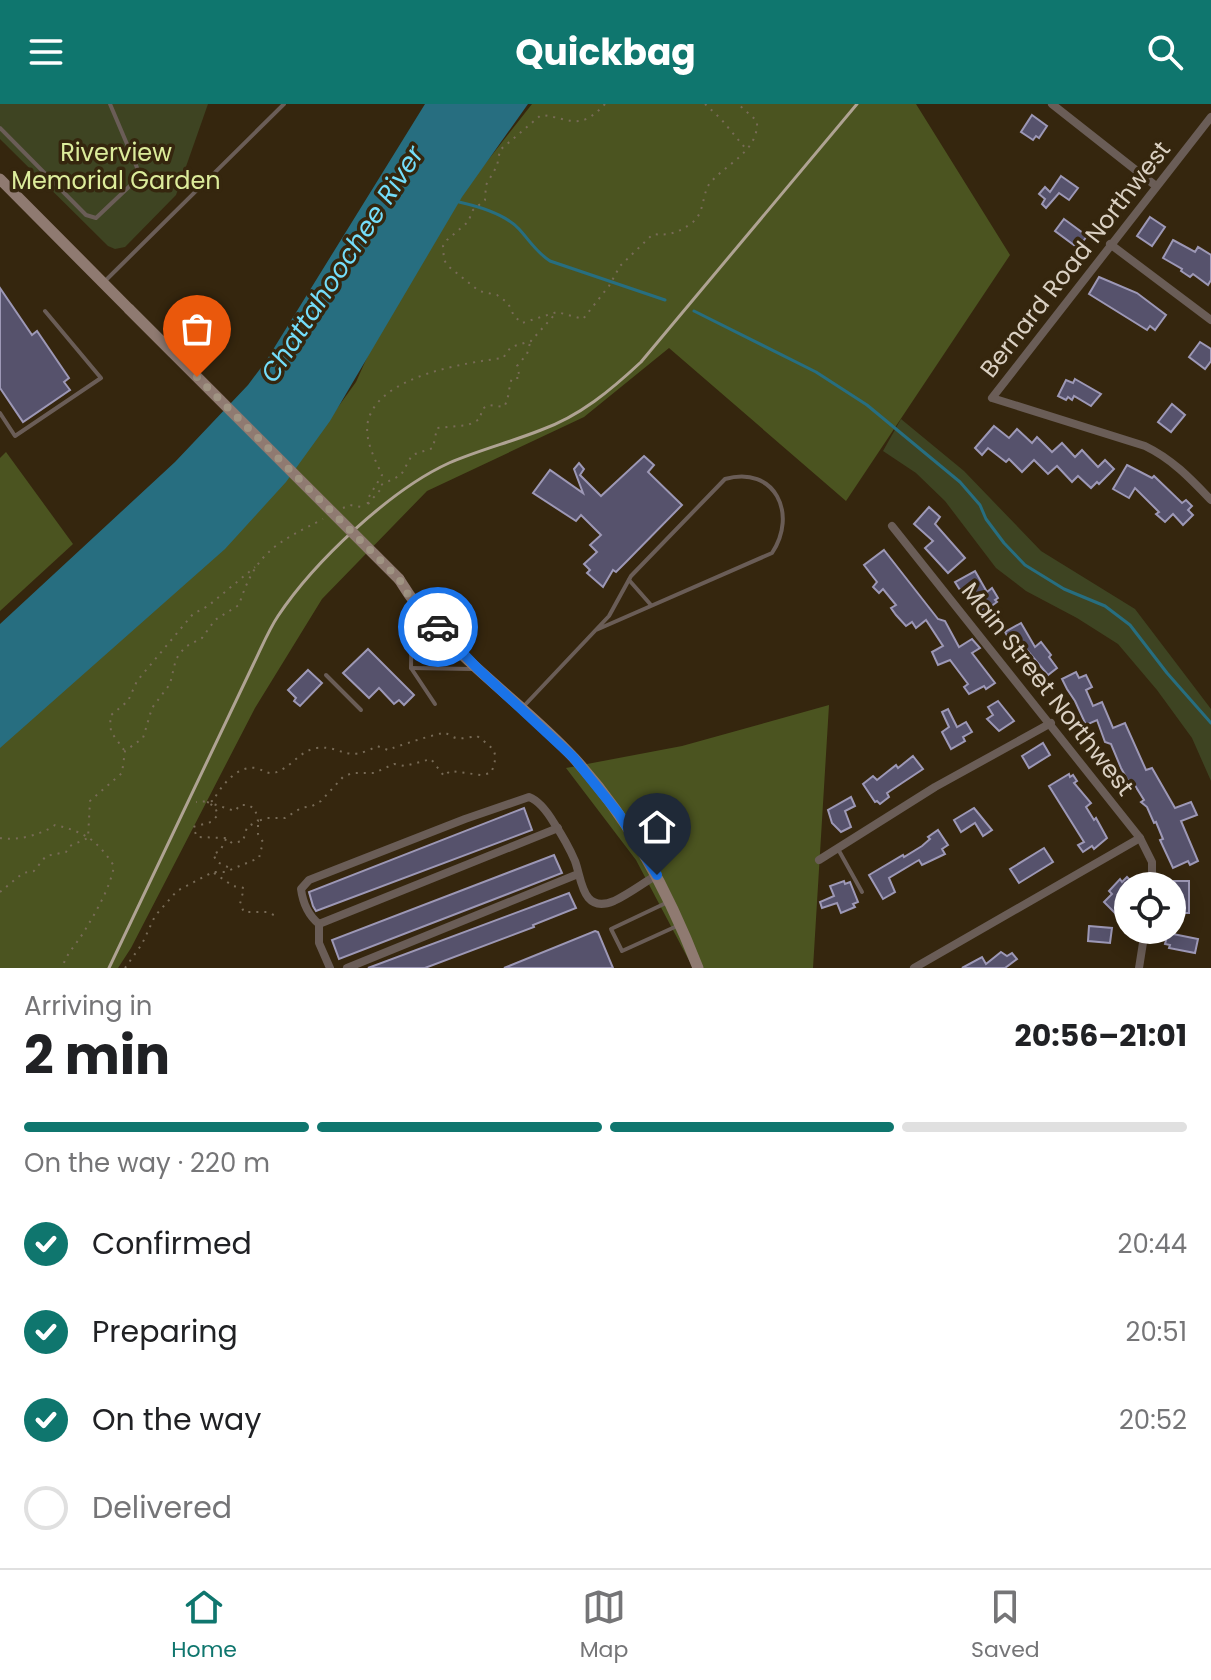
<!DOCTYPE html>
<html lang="en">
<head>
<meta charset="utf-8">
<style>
	:root { --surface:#fff; --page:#f2f2f2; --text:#202124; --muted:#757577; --line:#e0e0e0; --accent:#0f766e }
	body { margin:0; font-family:Poppins,sans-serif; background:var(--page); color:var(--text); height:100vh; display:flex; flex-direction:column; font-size:30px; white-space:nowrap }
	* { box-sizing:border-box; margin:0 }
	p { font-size:26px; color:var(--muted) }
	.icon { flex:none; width:44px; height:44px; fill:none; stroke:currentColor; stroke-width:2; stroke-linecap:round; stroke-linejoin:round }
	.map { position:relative; height:864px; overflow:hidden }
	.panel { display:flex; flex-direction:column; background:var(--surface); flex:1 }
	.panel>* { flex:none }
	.fabs { position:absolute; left:1114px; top:768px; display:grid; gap:16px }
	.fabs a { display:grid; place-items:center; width:72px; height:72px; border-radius:50%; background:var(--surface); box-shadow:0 4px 20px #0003; font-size:40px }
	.pin { position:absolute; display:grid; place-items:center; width:68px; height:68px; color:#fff; margin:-82px -34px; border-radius:50% 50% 50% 0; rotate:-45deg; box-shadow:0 0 8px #0007 }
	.pin .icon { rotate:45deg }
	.courier { position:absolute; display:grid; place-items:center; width:80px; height:80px; margin:-40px; border:6px solid #1a73e8; border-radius:50%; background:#fff; color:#222; box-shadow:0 2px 10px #0007 }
	.head em { font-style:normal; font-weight:700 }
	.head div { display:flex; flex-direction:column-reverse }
	.head { display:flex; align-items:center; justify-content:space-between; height:136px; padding:0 24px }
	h1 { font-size:52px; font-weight:700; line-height:60px }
	.bar { display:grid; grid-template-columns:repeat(4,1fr); gap:12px 8px; align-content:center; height:96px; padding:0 24px }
	.bar i { height:10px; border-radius:6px; background:var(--line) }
	.bar .on { background:var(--accent) }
	.bar p { grid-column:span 4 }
	ol { padding:0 24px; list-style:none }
	li { display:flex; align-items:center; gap:24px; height:88px }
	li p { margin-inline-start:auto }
	li .icon { padding:8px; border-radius:50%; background:var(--accent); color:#fff; stroke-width:4 }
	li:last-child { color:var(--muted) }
	li i { width:44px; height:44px; border:4px solid var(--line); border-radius:50% }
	header { display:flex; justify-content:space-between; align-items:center; height:104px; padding:0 24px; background:var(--accent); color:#fff; font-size:36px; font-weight:700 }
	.tab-bar { display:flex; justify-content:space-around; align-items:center; height:112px; border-top:2px solid var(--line); background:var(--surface); font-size:22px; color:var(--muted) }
	.tab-bar a { display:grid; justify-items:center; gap:4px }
	.tab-bar .on { color:var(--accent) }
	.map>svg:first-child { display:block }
</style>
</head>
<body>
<header><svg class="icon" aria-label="menu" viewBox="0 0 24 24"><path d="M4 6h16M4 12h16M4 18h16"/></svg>Quickbag<svg class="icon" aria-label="search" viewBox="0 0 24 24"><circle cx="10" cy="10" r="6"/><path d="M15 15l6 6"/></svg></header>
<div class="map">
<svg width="1211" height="864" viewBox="0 0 1211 864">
	<rect width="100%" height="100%" fill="#35260e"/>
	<g fill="#3e4422">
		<path d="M0 0H208L176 91 125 143 115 145 108 142 0 35Z"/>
		<path d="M901 315 964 367 1041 447 1135 505 1211 605V677L1192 634 1157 586 1118 540 1077 514 1026 487 996 464 945 397 916 369 883 347Z"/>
	</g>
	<g fill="#4b5420">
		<path d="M532 0H916L1010 151 846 397 669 244 584 313 427 387 322 495 255 604 131 844 118 864H0V633L282 381 356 278 412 153Z"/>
		<path d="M6 348 73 440 0 507V354Z"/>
		<path d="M829 601 813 864H693L636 756 566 664 682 642Z"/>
	</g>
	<path fill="#276e80" d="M425 0H528L462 93 330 317 286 378 225 445 0 644V520L175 358 248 281 266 257Z"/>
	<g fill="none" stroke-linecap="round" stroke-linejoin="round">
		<g stroke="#276e80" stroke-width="3">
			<path d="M459 98C477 102 505 110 519 125 530 137 536 148 550 157L665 196"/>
			<path d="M694 207 816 268 867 301 960 378 980 401 986 415 1004 439 1025 461 1064 485 1105 502 1130 521 1167 569 1211 619"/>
		</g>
	</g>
	<g fill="#56526c" stroke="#9d98b6" stroke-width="2">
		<path d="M1032 11 1047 22 1039 34 1036 32 1033 36 1021 28Z"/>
		<path d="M1061 72 1078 84 1069 96 1059 89 1046 104 1042 100 1045 95 1039 90 1045 83 1050 88Z"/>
		<path d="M1150 113 1165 123 1152 142 1137 132Z"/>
		<path d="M1064 115 1087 132 1078 144 1055 127Z"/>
		<path d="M1173 136 1195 148 1198 143 1211 151V176L1208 181 1193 170 1190 173 1181 167 1182 165 1163 154Z"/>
		<path d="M1099 173 1137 189 1166 211 1155 226 1150 222 1147 226 1089 190Z"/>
		<path d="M0 184 32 231 37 227 69 274 64 278 70 286 23 318 0 284Z"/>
		<path d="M1200 238 1211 245V257L1205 265 1189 253Z"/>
		<path d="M1075 275 1101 290 1091 302 1074 292 1072 296 1068 293 1066 296 1058 292 1066 276 1073 279Z"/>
		<path d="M1172 300 1185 311 1171 328 1158 318Z"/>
		<path d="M994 322 1009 334 1017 325 1032 339 1037 333 1052 348 1062 339 1075 353 1082 346 1098 363 1105 356 1114 365 1099 380 1097 378 1091 384 1078 372 1072 378 1057 362 1048 370 1034 356 1022 368 1009 355 1006 358 988 344 982 351 975 344Z"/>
		<path d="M644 352 654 361 648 368 682 401 626 458 616 468 613 466 603 483 587 469 590 466 584 460 597 448 590 441 601 431 581 411 576 417 533 389 550 366 583 389 574 365 579 359 584 365 580 371 601 392Z"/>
		<path d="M1127 361 1152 374 1154 372 1182 399 1186 396 1192 402 1188 406 1193 411 1183 421 1173 410 1165 418 1156 410 1159 408 1135 384 1129 394 1113 385Z"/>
		<path d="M929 403 940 413 935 420 965 454 948 469 925 444 933 437 914 420Z"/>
		<path d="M884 446 938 515 945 517 959 543 972 535 980 544 972 549 995 579 986 585 984 582 969 590 964 583 968 580 950 556 938 561 932 548 943 542 926 516 916 524 912 518 906 522 896 511 891 504 896 501 883 485 879 489 873 483 877 478 864 461Z"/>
		<path d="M975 467 987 488 992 484 998 494 995 496 997 498 979 511 974 504 977 501 968 487 966 488 964 484 960 486 955 478Z"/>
		<path d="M1021 519 1035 543 1041 538 1051 551 1049 553 1057 564 1048 571 1022 540 1014 544 1005 528Z"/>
		<path d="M368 545 414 591 404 601 399 596 394 600 379 584 369 594 343 569Z"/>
		<path d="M308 566 322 579 300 602 294 597 296 594 288 586Z"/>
		<path d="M1076 568 1079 574 1086 571 1092 583 1086 586 1093 602 1102 598 1113 624 1125 619 1146 666 1152 664 1175 704 1191 698 1197 711 1181 717 1198 757 1190 761 1188 757 1173 764 1160 736 1163 735 1156 718 1154 719 1147 703 1141 698 1144 696 1134 680 1131 682 1121 664 1111 640 1105 638 1097 616 1086 621 1075 597 1067 585 1062 575Z"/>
		<path d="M998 597 1014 617 999 627 987 615 993 611 988 603Z"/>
		<path d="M948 605 957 623 966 618 972 628 963 633 965 637 951 645 942 628 949 623 942 608Z"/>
		<path d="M1043 639 1050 651 1029 664 1022 652Z"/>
		<path d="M913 652 923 665 887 689 889 693 880 700 877 697 875 698 863 680 873 672 877 676 896 661 898 664Z"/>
		<path d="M1069 670 1070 673 1073 671 1077 677 1074 679 1091 699 1086 703 1094 716 1096 714 1107 734 1094 745 1092 742 1083 748 1078 741 1084 738 1049 682Z"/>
		<path d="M851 693 855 702 845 707 851 723 841 728 832 719 828 706Z"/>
		<path d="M524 704 532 726 316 807 313 802 309 788Z"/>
		<path d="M974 704 992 726 983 732 975 719 961 728 954 716Z"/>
		<path d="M938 726 948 741 942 745 945 750 922 761 919 756 889 774 895 788 883 795 869 771 903 751 904 753 922 742 930 735 928 733Z"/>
		<path d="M1044 744 1053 758 1019 779 1010 765Z"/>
		<path d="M554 751 562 769 339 855 332 836Z"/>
		<path d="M1127 773 1134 780 1128 782V806L1123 801 1115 809 1104 798 1112 790 1109 787 1120 775 1122 778Z"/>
		<path d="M844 777 845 780 850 778 858 798 853 800 855 803 841 809 837 799 822 804 820 798 834 792 830 782Z"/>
		<rect x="1174" y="777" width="15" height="32"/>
		<path d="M569 789 576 804 533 821 534 823 425 864H368Z"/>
		<path d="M1089 822 1112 824 1110 839 1088 837Z"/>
		<path d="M595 827 598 828 613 864H504Z"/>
		<path d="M1168 829 1198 835 1195 849 1169 844 1170 841 1165 840Z"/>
		<path d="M1001 848 1007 852 1012 849 1017 855 1005 864H962L982 853 986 860Z"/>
	</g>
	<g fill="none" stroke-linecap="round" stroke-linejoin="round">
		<g stroke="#786b57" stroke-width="2" stroke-dasharray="2 6" stroke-linecap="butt">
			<path d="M605 0C579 28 571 14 541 11L500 46 497 62 486 81 485 96 473 106 468 118 447 136 443 142 444 156 448 162 479 187 497 191 508 199 514 212 522 219 557 208 583 215 609 182 620 162 653 130C669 132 680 128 693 118 705 108 702 89 710 79 727 59 759 47 757 17L738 0"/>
			<path d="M705 0 721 15 746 45"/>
			<path d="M368 400 367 396 382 371C375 355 364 336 368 317 379 272 464 259 503 254L511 243 531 237 556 209"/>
			<path d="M368 400 381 385V381L401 371 412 351 433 344 437 324 468 321 480 315 482 305 489 301 504 303C510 292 508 285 512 274H520L517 262 527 250 530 239"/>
			<path d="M343 404 350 401 361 403"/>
			<path d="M124 646 111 628 110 612 128 597 137 577 193 510 208 502 255 463"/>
			<path d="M207 698 235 707 240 701H248L255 705 258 717 247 723 243 737 232 739 226 734 197 733 193 723 211 718 218 711 215 703Z"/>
			<path d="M0 734C17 737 41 731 55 721 85 728 97 736 114 762 110 784 97 806 85 826 77 840 67 848 62 864"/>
			<path d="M226 735 220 747 213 750 217 758 232 765"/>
			<path d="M214 769 233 782 244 784 240 800 244 808H267L276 812"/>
			<path d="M0 788 23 769 34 767 46 752 66 748 70 742 88 734 90 697 122 669 125 647 143 634 152 604 170 580 176 555 185 543 202 534 215 516 239 501C256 447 277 439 323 415"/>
			<path d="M125 864 142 840 155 812 177 787 213 768H225L259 754 263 738 258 730V717L267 714H285L301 704 312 702 321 697 343 673 352 669H374L394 660 405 662 431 655 444 672 450 667 481 671 491 669C500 647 494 645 477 632 471 633 463 635 457 634 453 634 449 630 445 629 441 628 394 643 388 646L377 642C345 660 343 641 317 644 300 646 290 665 274 669 267 670 263 666 256 664 237 661 221 682 213 697L196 698"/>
		</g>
		<g stroke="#6a5d57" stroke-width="4">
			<path d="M0 24 86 111 96 114 134 78 138 66 110 0"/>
			<path d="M104 178 284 0"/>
			<path d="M0 309 15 332 101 274 45 207"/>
			<path d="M629 476 651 501"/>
			<path d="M412 501 411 564 435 600"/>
			<path d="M411 564 473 565"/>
			<path d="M326 571 361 606"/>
			<path d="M523 603 609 512 631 472 725 375C775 361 798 410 772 449L596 526"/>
			<path d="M838 745 862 788"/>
			<path d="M668 798 611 825 622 847 677 822"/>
		</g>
		<g stroke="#6a5d57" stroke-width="8">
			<path d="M1052 0 1156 82"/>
			<path d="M1211 13 992 294 1145 342C1172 355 1190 374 1211 396"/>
			<path d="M1110 140 1211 216"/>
			<path d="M892 422 1140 734 1152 758V782"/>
			<path d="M819 756 935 683 1051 619"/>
			<path d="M319 820C308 811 303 800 301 785L309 776 465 715 529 693C540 697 548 709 554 719 562 731 569 743 575 757 582 776 582 810 614 797 629 790 643 779 657 771"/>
			<path d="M319 820 558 724"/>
			<path d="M319 820V839L330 864"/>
			<path d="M347 864 578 770"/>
			<path d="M914 864 1140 734"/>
			<path d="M1139 864 1145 826"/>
		</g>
		<g stroke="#8f7a71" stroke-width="11">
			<path d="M0 75 129 205"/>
			<path d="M399 475C442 547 518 593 574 654 630 715 668 787 698 864"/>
		</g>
		<path stroke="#afa393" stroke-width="3" d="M109 864 253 561C261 545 268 527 278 512 314 458 390 386 449 359 479 346 511 338 541 326 580 312 611 286 641 258L857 0"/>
		<path stroke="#8f7a71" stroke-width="11" d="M129 205 399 475"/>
	</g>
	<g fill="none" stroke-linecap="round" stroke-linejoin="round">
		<path stroke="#a09483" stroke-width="8" stroke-dasharray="0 14.4" d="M197 273 399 475 412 497 438 523"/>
		<path stroke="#1a73e8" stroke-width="10" d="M438 523 478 565 573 653 619 710 657 771"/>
	</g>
	<g text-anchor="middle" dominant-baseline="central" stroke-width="7" stroke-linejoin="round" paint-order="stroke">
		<g font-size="24" fill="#dcec9b" stroke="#35260e">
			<text x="116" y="48">Riverview<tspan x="116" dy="28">Memorial Garden</tspan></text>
		</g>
		<g font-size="24" fill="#dad0c2" stroke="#35260e">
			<text transform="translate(1075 155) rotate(-52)">Bernard Road Northwest</text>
			<text transform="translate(1048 585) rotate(52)">Main Street Northwest</text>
		</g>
		<g font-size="26" font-style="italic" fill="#74ddfa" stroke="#35260e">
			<text transform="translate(342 160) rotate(-57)">Chattahoochee River</text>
		</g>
	</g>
</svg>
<div class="fabs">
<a><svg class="icon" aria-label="locate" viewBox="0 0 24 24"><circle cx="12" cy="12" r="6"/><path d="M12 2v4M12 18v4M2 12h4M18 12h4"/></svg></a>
</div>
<div class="pin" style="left:197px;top:273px;background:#ea580c"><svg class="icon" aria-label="bag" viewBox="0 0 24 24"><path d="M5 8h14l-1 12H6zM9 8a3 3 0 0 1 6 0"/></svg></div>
<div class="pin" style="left:657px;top:771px;background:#1f2937"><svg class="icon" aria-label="home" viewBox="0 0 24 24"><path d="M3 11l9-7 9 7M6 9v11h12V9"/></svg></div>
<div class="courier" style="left:438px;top:523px"><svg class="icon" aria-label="car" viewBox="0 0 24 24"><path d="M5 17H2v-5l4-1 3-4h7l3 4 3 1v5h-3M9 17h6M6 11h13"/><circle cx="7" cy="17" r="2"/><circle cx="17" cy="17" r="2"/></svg></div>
</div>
<section class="panel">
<div class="head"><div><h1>2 min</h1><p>Arriving in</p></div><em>20:56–21:01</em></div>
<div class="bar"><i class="on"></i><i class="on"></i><i class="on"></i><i></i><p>On the way · 220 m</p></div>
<ol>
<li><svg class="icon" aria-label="check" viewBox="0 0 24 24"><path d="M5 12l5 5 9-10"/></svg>Confirmed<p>20:44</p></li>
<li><svg class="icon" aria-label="check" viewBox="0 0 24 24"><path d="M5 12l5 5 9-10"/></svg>Preparing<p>20:51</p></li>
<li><svg class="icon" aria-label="check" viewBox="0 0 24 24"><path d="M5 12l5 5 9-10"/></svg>On the way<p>20:52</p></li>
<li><i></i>Delivered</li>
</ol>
</section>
<nav class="tab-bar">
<a class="on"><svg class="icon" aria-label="home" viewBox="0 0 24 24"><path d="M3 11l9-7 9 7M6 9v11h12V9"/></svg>Home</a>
<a><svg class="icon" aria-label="map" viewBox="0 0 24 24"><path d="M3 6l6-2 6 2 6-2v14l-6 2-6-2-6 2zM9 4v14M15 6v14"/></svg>Map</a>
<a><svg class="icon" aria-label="saved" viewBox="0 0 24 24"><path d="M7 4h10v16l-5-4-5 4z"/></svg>Saved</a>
</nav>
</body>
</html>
